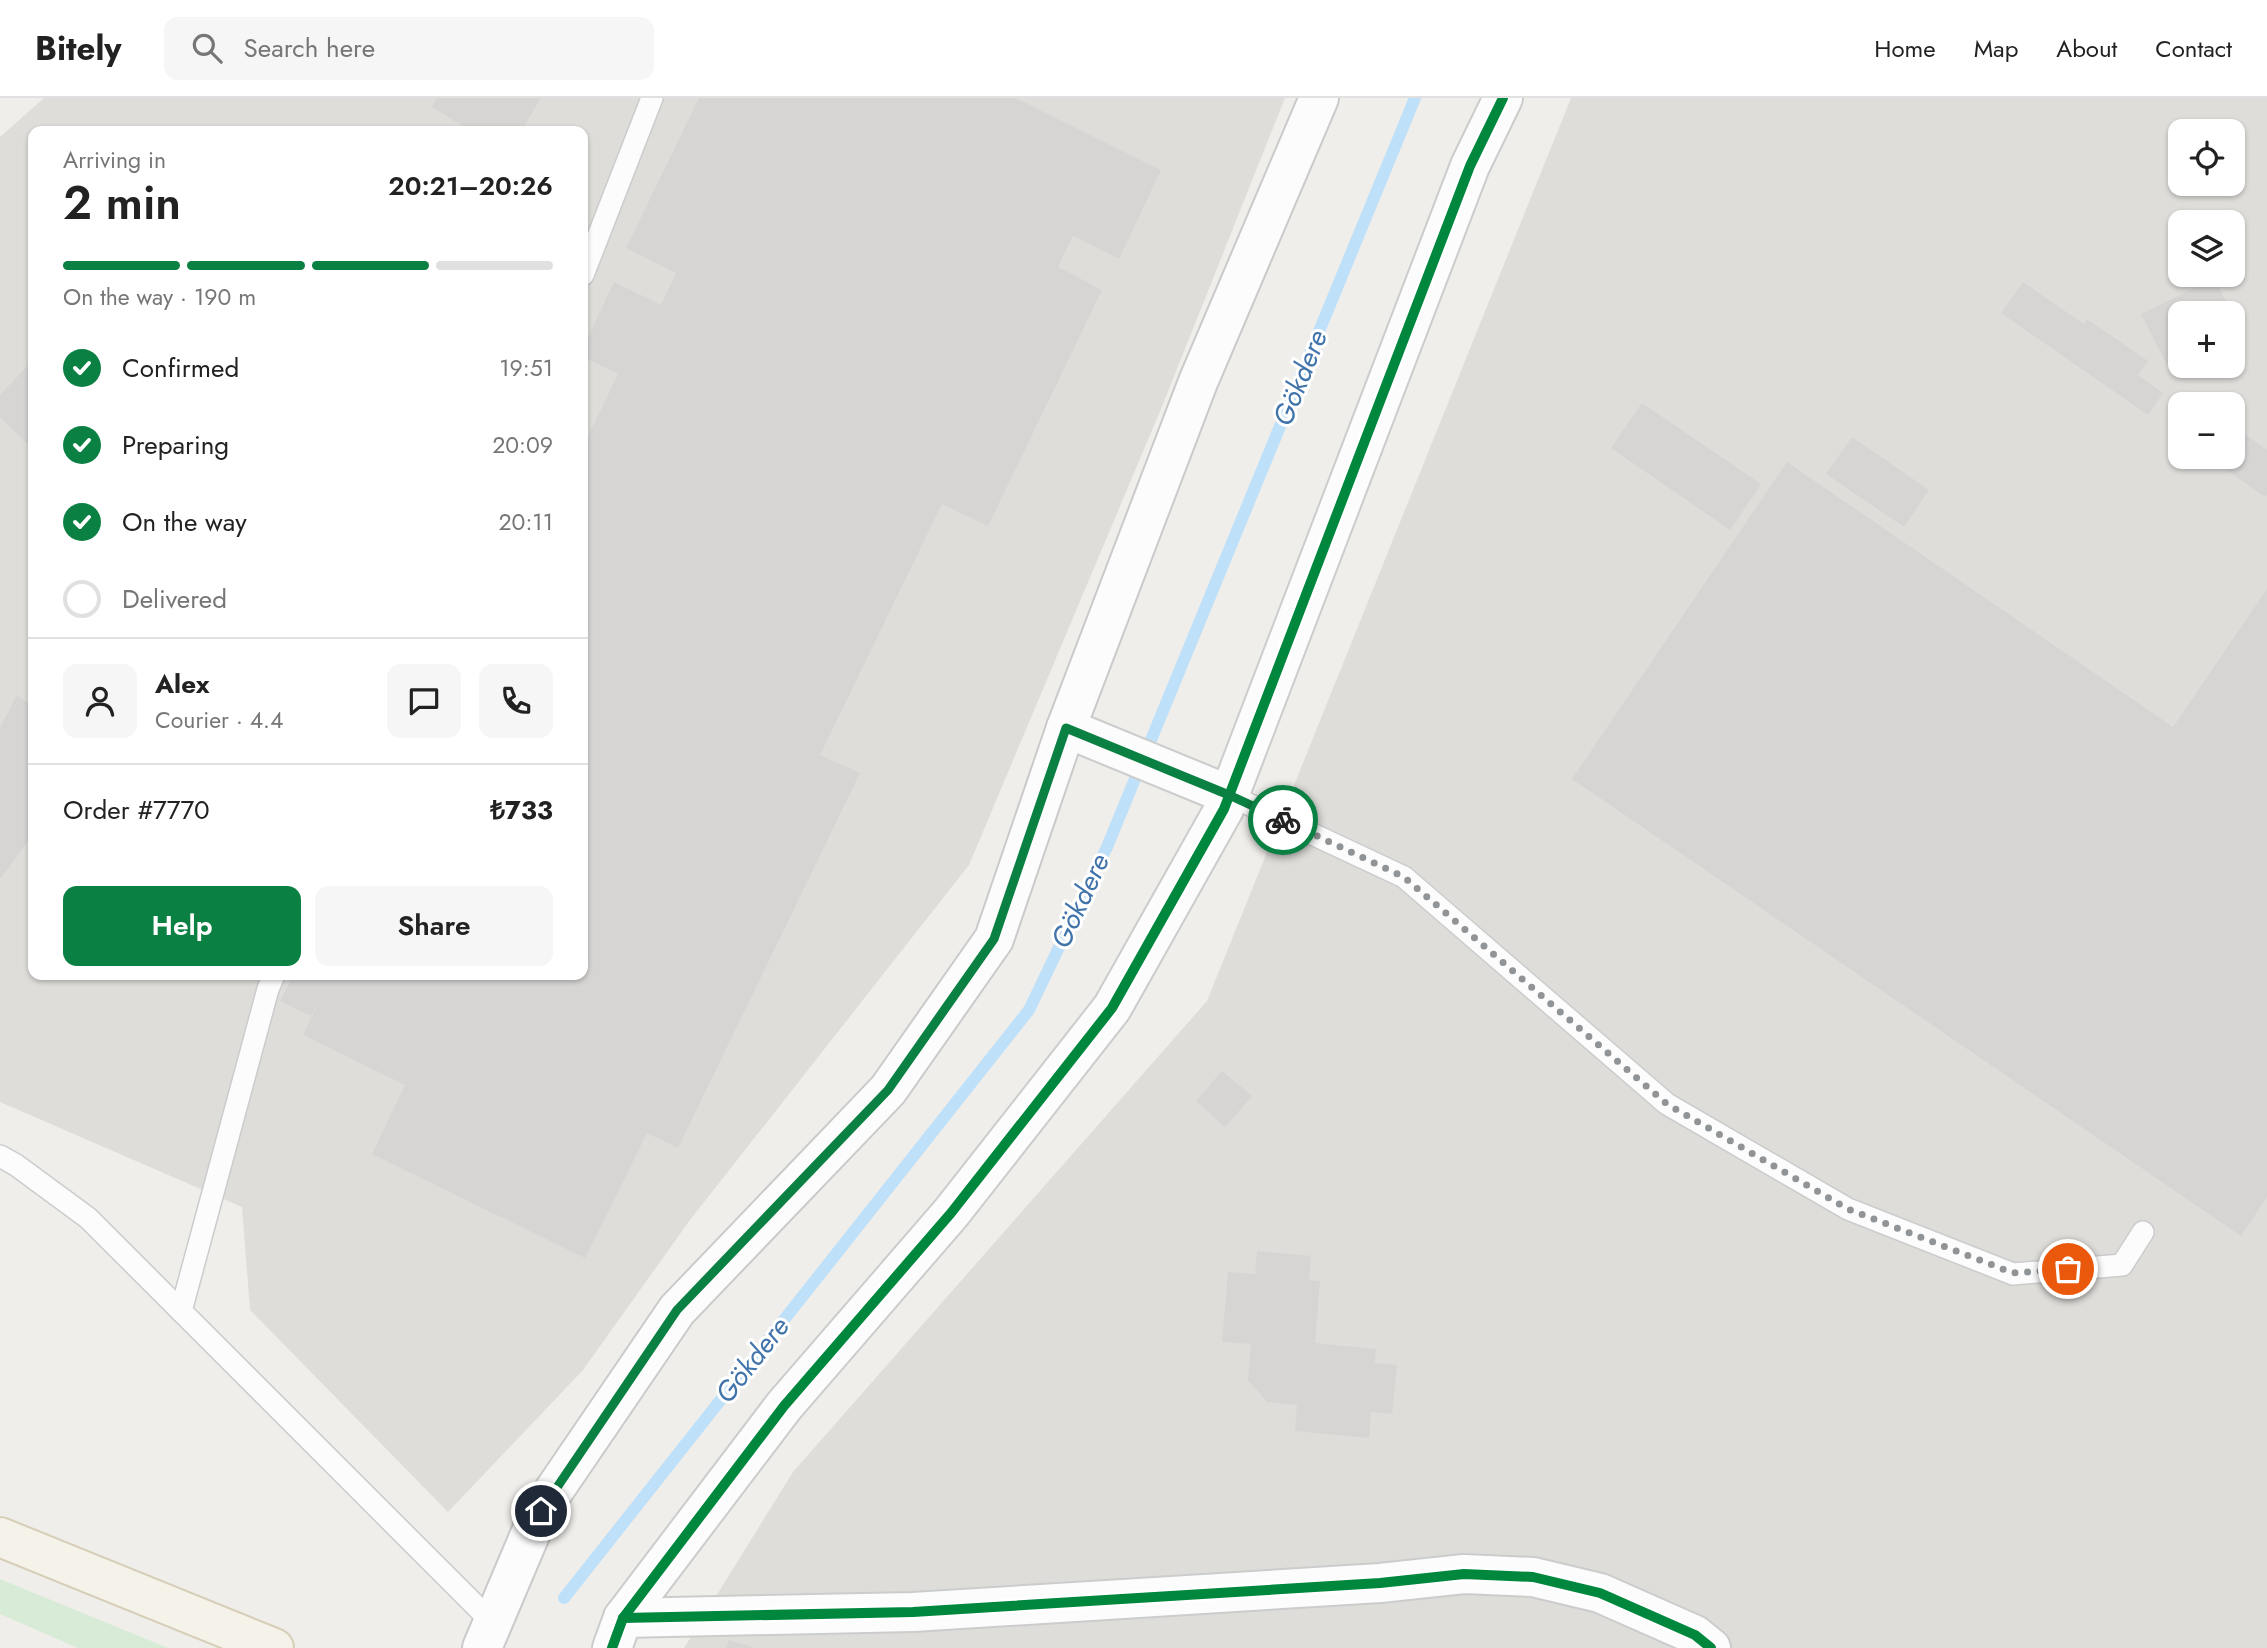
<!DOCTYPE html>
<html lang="en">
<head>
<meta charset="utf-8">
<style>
	:root { --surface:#fff; --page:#f6f6f6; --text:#222; --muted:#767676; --line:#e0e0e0; --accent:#0b8043 }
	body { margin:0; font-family:Jost,sans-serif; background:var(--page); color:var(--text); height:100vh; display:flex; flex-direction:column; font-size:26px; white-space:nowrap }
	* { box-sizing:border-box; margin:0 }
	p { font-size:23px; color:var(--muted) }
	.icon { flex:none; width:38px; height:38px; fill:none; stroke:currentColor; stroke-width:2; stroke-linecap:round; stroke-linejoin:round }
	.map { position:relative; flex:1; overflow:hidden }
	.side { position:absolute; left:28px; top:28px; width:560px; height:854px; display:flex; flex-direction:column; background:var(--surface); border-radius:14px; box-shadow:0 2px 5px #0004 }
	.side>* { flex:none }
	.controls { position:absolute; left:2168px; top:21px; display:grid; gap:14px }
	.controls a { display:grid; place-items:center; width:77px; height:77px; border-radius:14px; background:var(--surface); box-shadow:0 2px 5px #0004; font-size:35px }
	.pin { position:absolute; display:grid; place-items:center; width:60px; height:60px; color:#fff; margin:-30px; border:4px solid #fff; border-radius:50%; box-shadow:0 2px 7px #0007 }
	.courier { position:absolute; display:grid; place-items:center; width:70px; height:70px; margin:-35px; border:5px solid #0b8043; border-radius:50%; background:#fff; color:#222; box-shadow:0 2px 9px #0007 }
	.head em { font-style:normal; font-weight:600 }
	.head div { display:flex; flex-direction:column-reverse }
	.head { display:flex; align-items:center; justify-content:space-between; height:119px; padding:0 35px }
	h1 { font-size:46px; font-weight:600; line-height:52px }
	.bar { display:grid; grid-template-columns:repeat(4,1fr); gap:10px 7px; align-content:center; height:84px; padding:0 35px }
	.bar i { height:9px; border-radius:5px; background:var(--line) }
	.bar .current { background:var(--accent) }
	.bar p { grid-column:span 4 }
	.line { display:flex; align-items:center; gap:18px; padding:0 35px; border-top:2px solid var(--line) }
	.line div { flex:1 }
	.round { display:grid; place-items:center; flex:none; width:74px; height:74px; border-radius:14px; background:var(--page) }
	ol { padding:0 35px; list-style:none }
	li { display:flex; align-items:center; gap:21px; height:77px }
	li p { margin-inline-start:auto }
	li .icon { padding:7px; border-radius:50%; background:var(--accent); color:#fff; stroke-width:4 }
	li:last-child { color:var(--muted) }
	li i { width:38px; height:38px; border:4px solid var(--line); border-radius:50% }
	.primary-button { display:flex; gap:14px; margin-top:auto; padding:14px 35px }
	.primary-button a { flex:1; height:80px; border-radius:14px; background:var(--accent); color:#fff; font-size:28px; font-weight:600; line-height:80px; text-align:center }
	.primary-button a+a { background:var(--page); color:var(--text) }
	header { display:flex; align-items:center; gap:42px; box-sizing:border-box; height:98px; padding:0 35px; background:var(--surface); border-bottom:2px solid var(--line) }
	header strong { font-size:33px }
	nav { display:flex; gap:38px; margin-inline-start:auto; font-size:24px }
	.search { width:490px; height:63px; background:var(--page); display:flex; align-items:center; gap:18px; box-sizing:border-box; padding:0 24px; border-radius:14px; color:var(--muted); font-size:26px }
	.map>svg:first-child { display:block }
</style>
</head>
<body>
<header>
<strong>Bitely</strong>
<div class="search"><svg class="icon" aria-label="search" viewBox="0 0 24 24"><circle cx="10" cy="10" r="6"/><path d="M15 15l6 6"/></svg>Search here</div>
<nav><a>Home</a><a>Map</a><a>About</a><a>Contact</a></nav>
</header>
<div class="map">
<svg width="2267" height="1550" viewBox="0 0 2267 1550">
	<rect width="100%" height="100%" fill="#efeeea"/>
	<g fill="#dfddda" fill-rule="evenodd">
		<path d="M44 0H1285L1163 306 969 767 690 1122 583 1272 448 1414 250 1212 242 1109 0 1004V39ZM33 33H583V877H33Z"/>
		<path d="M1571 0H2267V1550H684L793 1374 1207 903ZM2180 33H2233V86H2180ZM2180 124H2233V177H2180ZM2180 215H2233V268H2180ZM2180 306H2233V359H2180Z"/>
	</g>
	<path fill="#d8ebd6" d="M0 1481 168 1550H78L0 1516Z"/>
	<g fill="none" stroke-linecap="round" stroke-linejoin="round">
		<path stroke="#bfe0f9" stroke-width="12" d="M564 1500 1029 912 1107 749 1415 0"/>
	</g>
	<g fill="#d6d5d3">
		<path d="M437 0H541L521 33H471L432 9Z"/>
		<path d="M699 0H1015L1161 72 1119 161 1073 138 1058 169 1102 192 988 428 942 406 820 657 860 675 678 1050 647 1035 585 1160 372 1056 405 987 303 937 321 900 311 918 280 903 293 877H583V349L618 276 583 259V250L614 184 661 207 676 175 626 150Z"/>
		<path d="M2214 180 2232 215H2180V260L2167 267 2141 216Z"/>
		<path d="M2023 184 2084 226 2087 221 2148 263 2138 277 2163 295 2148 317 2001 215Z"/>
		<path d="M33 262V351L0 319V297Z"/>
		<path d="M1642 305 1761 386 1730 432 1611 350Z"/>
		<path d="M2236 330 2267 352V396L2265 399 2213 362 2216 359H2233V335Z"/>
		<path d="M1852 339 1929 392 1904 429 1826 376Z"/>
		<path d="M1787 364 2173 629 2267 491V1099L2241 1138 1572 681Z"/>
		<path d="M17 597 33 609V737L0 781V630Z"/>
		<path d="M1222 973 1252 998 1225 1029 1196 1003Z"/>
		<path d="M1257 1153 1311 1158 1309 1182 1320 1183 1315 1245 1376 1251 1375 1265 1397 1267 1392 1316 1371 1314 1369 1340 1295 1333 1297 1307 1267 1304 1248 1282 1251 1246 1222 1244 1228 1174 1255 1176Z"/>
		<path d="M729 1542 752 1549V1550H726Z"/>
	</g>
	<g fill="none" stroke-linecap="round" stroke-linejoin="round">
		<g stroke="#cbcccc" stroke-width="24">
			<g id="service">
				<path d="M583 177 652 0"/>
				<path d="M1229 697 1404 779 1667 1006 1848 1111 2013 1176 2122 1167 2143 1134"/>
				<path d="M0 1058 16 1067 88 1120 493 1525"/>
				<path d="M181 1213 268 891 274 877"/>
			</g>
		</g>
		<g stroke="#cbcccc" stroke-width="42">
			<g id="minor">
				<path d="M1066 630 1229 697"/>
				<path d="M623 1520 913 1514 1380 1485 1464 1476 1533 1479 1600 1495 1695 1537 1711 1550"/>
				<path d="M612 1550 623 1520 784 1308 951 1115 1112 910 1224 711 1470 68 1503 0"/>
			</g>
		</g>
		<g stroke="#cacacb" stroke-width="42">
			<path id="secondary" d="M482 1550 540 1413 677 1212 888 992 994 841 1066 630 1198 284 1319 0"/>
		</g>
		<g stroke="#d7ceb8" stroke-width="42">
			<path id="primary" d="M0 1439 274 1550"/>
		</g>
		<use href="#service" stroke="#fdfcfc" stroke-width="21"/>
		<use href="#minor" stroke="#fdfcfc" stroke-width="38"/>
		<use href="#secondary" stroke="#fdfcfc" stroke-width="38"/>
		<use href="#primary" stroke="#f4f2e9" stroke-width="38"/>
		<g stroke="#fff" stroke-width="15">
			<g id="cycleway">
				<path d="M623 1520 913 1514 1380 1485 1464 1476 1533 1479 1600 1495 1695 1537 1711 1550"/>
				<path d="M612 1550 623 1520 784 1308 951 1115 1112 910 1224 711 1470 68 1503 0"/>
			</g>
		</g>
		<use href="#cycleway" stroke="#00873e" stroke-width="10"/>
	</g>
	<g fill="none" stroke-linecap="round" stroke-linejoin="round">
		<path stroke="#919496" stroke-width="7" stroke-dasharray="0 12.6" d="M1283 722 1404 779 1667 1006 1848 1111 2013 1175 2068 1171"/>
		<path stroke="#0b8043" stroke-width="9" d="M541 1413 677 1212 888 992 994 841 1066 630 1229 697 1283 722"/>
	</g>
	<g text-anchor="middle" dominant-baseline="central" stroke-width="6" stroke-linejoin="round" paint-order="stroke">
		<g font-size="28" font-style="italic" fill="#4174aa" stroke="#fff">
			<text transform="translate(1300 280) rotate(-68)">Gökdere</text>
			<text transform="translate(1080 803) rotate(-65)">Gökdere</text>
			<text transform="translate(752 1262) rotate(-52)">Gökdere</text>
		</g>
	</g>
</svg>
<div class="controls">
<a><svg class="icon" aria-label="locate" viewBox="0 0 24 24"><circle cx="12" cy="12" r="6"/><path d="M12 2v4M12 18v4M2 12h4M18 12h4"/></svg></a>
<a><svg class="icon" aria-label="layers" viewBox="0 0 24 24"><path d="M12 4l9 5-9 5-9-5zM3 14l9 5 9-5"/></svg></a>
<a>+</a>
<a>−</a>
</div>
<div class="pin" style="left:2068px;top:1171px;background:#ea580c"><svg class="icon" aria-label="bag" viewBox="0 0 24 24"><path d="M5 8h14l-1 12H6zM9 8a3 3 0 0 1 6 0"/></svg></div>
<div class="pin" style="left:541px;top:1413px;background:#1f2937"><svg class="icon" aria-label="home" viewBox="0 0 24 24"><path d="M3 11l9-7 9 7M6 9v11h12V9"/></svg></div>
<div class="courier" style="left:1283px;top:722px"><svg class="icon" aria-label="bike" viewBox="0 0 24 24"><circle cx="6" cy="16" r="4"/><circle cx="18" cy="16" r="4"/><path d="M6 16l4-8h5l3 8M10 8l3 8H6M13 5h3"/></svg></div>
<section class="side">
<div class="head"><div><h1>2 min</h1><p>Arriving in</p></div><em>20:21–20:26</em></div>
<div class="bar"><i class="current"></i><i class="current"></i><i class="current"></i><i></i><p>On the way · 190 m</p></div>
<ol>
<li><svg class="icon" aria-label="check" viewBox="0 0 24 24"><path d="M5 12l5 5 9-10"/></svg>Confirmed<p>19:51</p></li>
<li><svg class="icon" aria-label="check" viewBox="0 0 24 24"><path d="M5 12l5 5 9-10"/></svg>Preparing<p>20:09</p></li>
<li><svg class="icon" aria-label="check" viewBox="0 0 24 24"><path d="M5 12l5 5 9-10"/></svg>On the way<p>20:11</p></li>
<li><i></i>Delivered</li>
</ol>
<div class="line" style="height:126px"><a class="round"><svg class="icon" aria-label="person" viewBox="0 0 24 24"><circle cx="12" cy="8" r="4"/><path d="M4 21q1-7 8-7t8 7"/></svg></a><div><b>Alex</b><p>Courier · 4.4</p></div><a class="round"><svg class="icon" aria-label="chat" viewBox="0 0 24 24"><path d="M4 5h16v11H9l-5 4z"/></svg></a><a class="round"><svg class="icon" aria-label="phone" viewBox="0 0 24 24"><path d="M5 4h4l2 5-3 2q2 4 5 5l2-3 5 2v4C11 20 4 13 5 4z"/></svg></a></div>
<div class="line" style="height:91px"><div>Order #7770</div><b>₺733</b></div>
<div class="primary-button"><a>Help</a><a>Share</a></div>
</section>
</div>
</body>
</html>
